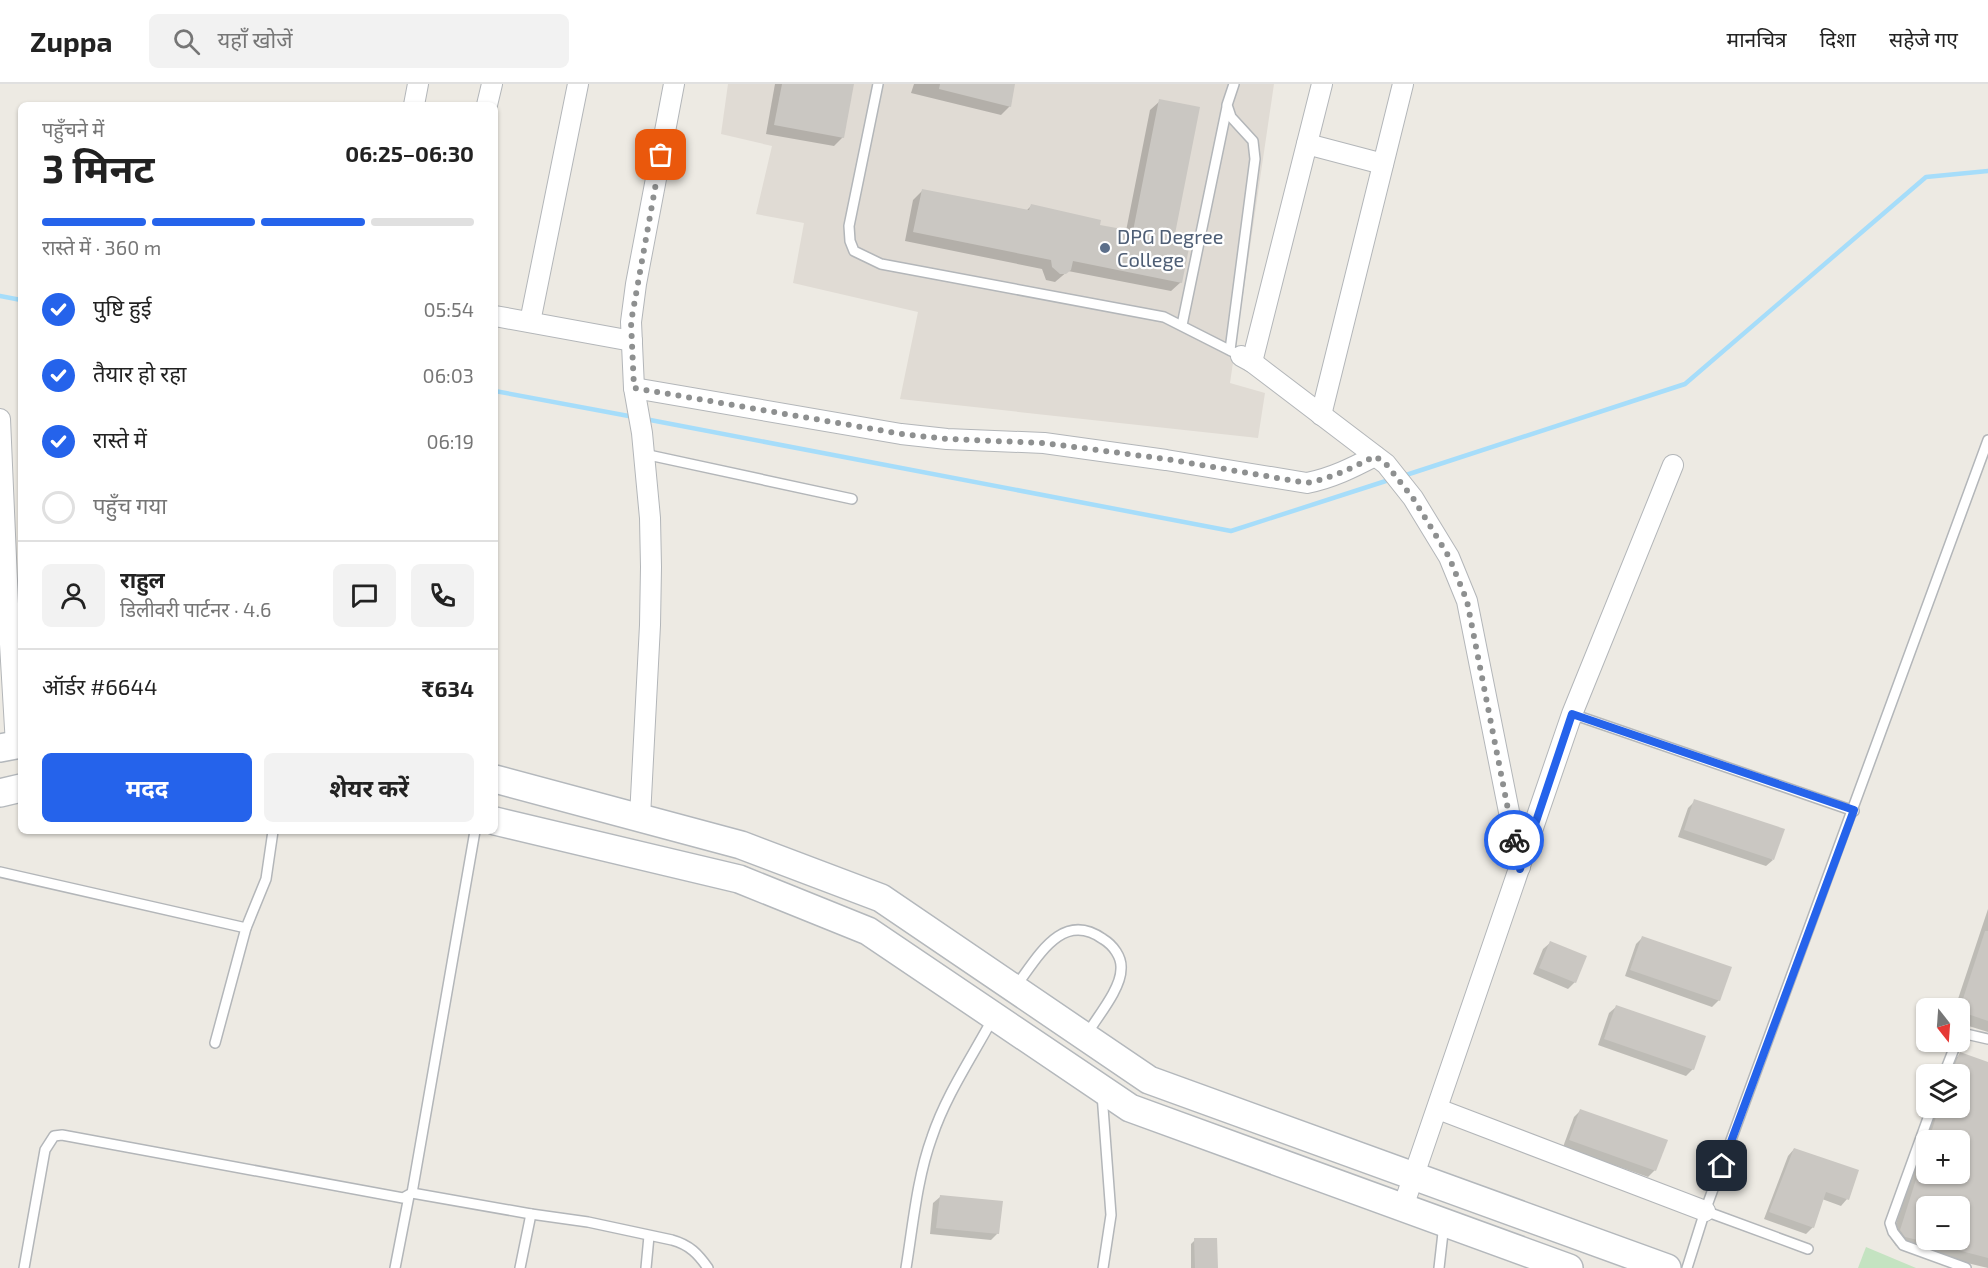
<!DOCTYPE html>
<html lang="hi">
<head>
<meta charset="utf-8">
<style>
	:root { --surface:#fff; --page:#f2f2f2; --text:#222; --muted:#767676; --line:#e0e0e0; --accent:#2563eb }
	body { margin:0; font-family:"Exo 2","Noto Sans Devanagari",sans-serif; background:var(--page); color:var(--text); height:100vh; display:flex; flex-direction:column; font-size:22px; white-space:nowrap }
	* { box-sizing:border-box; margin:0 }
	p { font-size:20px; color:var(--muted) }
	.icon { flex:none; width:33px; height:33px; fill:none; stroke:currentColor; stroke-width:2; stroke-linecap:round; stroke-linejoin:round }
	.map { position:relative; flex:1; overflow:hidden }
	.drawer { position:absolute; left:18px; top:18px; width:480px; height:732px; display:flex; flex-direction:column; background:var(--surface); border-radius:9px; box-shadow:0 2px 4px #0004 }
	.drawer>* { flex:none }
	.needle { width:39px; rotate:163deg }
	.buttons { position:absolute; left:1916px; top:914px; display:grid; gap:12px }
	.buttons a { display:grid; place-items:center; width:54px; height:54px; border-radius:9px; background:var(--surface); box-shadow:0 2px 4px #0004; font-size:30px }
	.pin { position:absolute; display:grid; place-items:center; width:51px; height:51px; color:#fff; margin:-26px; border-radius:12px; box-shadow:0 3px 9px #0006 }
	.courier { position:absolute; display:grid; place-items:center; width:60px; height:60px; margin:-30px; border:4px solid #2563eb; border-radius:50%; background:#fff; color:#222; box-shadow:0 2px 8px #0007 }
	.headline em { font-style:normal; font-weight:700 }
	.headline div { display:flex; flex-direction:column-reverse }
	.headline { display:flex; align-items:center; justify-content:space-between; height:102px; padding:0 24px }
	h1 { font-size:39px; font-weight:700; line-height:45px }
	.bar { display:grid; grid-template-columns:repeat(4,1fr); gap:9px 6px; align-content:center; height:72px; padding:0 24px }
	.bar i { height:8px; border-radius:4px; background:var(--line) }
	.bar .active { background:var(--accent) }
	.bar p { grid-column:span 4 }
	.line { display:flex; align-items:center; gap:15px; padding:0 24px; border-top:2px solid var(--line) }
	.line div { flex:1 }
	.round { display:grid; place-items:center; flex:none; width:63px; height:63px; border-radius:9px; background:var(--page) }
	ol { padding:0 24px; list-style:none }
	li { display:flex; align-items:center; gap:18px; height:66px }
	li p { margin-inline-start:auto }
	li .icon { padding:6px; border-radius:50%; background:var(--accent); color:#fff; stroke-width:4 }
	li:last-child { color:var(--muted) }
	li i { width:33px; height:33px; border:3px solid var(--line); border-radius:50% }
	.action { display:flex; gap:12px; margin-top:auto; padding:12px 24px }
	.action a { flex:1; height:69px; border-radius:9px; background:var(--accent); color:#fff; font-size:24px; font-weight:700; line-height:69px; text-align:center }
	.action a+a { background:var(--page); color:var(--text) }
	header { display:flex; align-items:center; gap:36px; box-sizing:border-box; height:84px; padding:0 30px; background:var(--surface); border-bottom:2px solid var(--line) }
	header strong { font-size:28px }
	nav { display:flex; gap:33px; margin-inline-start:auto; font-size:21px }
	.search { width:420px; height:54px; background:var(--page); display:flex; align-items:center; gap:15px; box-sizing:border-box; padding:0 21px; border-radius:9px; color:var(--muted); font-size:22px }
	.map>svg:first-child { display:block }
</style>
</head>
<body>
<header>
<strong>Zuppa</strong>
<div class="search"><svg class="icon" aria-label="search" viewBox="0 0 24 24"><circle cx="10" cy="10" r="6"/><path d="M15 15l6 6"/></svg>यहाँ खोजें</div>
<nav><a>मानचित्र</a><a>दिशा</a><a>सहेजे गए</a></nav>
</header>
<div class="map">
<svg width="1988" height="1184" viewBox="0 0 1988 1184">
	<rect width="100%" height="100%" fill="#edeae3"/>
	<path fill="#e0dbd4" d="M728 0H1274L1230 299 1265 309 1258 354 900 315 918 228 793 199 804 139 756 130 772 62 721 50Z"/>
	<path fill="#c4e3c1" d="M1866 1163 1916 1184H1858Z"/>
	<g fill="#0003" fill-rule="evenodd">
		<path d="M775 0H853L843 53 834 62 766 50Z"/>
		<path d="M914 0H1014L1010 22 1001 31 911 9Z"/>
		<path d="M1160 17 1172 157 1181 198 1171 207 1068 187 1055 198 1046 196 1042 185 905 157 913 116 923 106 1026 127 1031 122 1098 142 1126 147 1150 26Z"/>
		<path d="M1695 717 1773 776 1766 782 1678 753 1688 724Z"/>
		<path d="M1988 825V948L1959 939V924H1955Z"/>
		<path d="M1642 854 1719 916 1712 923 1625 892 1636 860Z"/>
		<path d="M1550 859 1575 898 1568 905 1533 890 1543 865Z"/>
		<path d="M1616 923 1693 985 1686 992 1598 961 1609 929Z"/>
		<path d="M1960 970 1988 979V1184L1896 1162 1891 1155 1934 1023H1959V990H1946L1951 979ZM1926 1056H1959V1089H1926ZM1926 1122H1959V1155H1926Z"/>
		<path d="M1581 1026 1655 1086 1648 1093 1563 1063 1574 1033Z"/>
		<path d="M1794 1065 1847 1115 1841 1122 1822 1115 1813 1143 1806 1150 1764 1135 1788 1072Z"/>
		<path d="M940 1113 998 1149 991 1156 930 1150 933 1119Z"/>
		<path d="M1195 1156 1216 1184H1191V1160Z"/>
	</g>
	<g fill="none" stroke-linecap="round" stroke-linejoin="round">
		<g stroke="#a6ddfa" stroke-width="4.5">
			<path d="M0 212 21 216"/>
			<path d="M495 307 634 333"/>
			<path d="M645 335 1231 447 1392 395"/>
			<path d="M1403 392 1685 300 1926 93 1988 87"/>
		</g>
	</g>
	<g fill="#cac7c2">
		<path d="M782 0H854L844 54 774 41Z"/>
		<path d="M940 0H1015L1011 23 939 5Z"/>
		<path d="M1159 15 1200 23 1174 155 1190 159 1182 199 1073 177 1071 186 1066 190H1060L1052 183 1051 176 913 148 922 105 1029 126 1031 120 1101 136 1100 141 1133 147Z"/>
		<path d="M1694 715 1785 745 1774 776 1684 746Z"/>
		<path d="M1985 847H1988V937L1959 927Z"/>
		<path d="M1642 852 1732 883 1720 917 1630 886Z"/>
		<path d="M1550 857 1587 872 1576 899 1539 884Z"/>
		<path d="M1616 921 1706 952 1694 986 1604 955Z"/>
		<path d="M1960 968 1988 978V1174L1931 1159V1155H1959V1122H1926V1158L1905 1153 1900 1146 1918 1089H1959V1056H1929L1939 1023H1959V990H1951Z"/>
		<path d="M1580 1025 1668 1056 1656 1087 1569 1056Z"/>
		<path d="M1794 1064 1859 1086 1849 1116 1826 1108 1814 1144 1769 1128Z"/>
		<path d="M940 1111 1003 1117 999 1150 936 1144Z"/>
		<path d="M1194 1154H1217L1218 1184H1195Z"/>
	</g>
	<g fill="none" stroke-linecap="round" stroke-linejoin="round">
		<g stroke="#b3b6b9" stroke-width="12">
			<g id="service">
				<path d="M878 0 849 142 850 157 854 167 881 180 1164 233 1241 272"/>
				<path d="M1182 241 1227 23"/>
				<path d="M1230 266 1255 75 1253 57 1231 33 1227 21 1234 0"/>
				<path d="M644 370 852 415"/>
				<path d="M1572 630 1854 727"/>
				<path d="M0 788 246 844"/>
				<path d="M1016 902C1038 873 1062 826 1103 855 1113 861 1122 873 1121 885 1121 905 1097 933 1087 950"/>
				<path d="M1959 955 1966 950 1988 955"/>
				<path d="M215 959 246 844 266 795 273 747"/>
				<path d="M1944 990 1957 957"/>
				<path d="M1102 1010 1111 1131 1103 1184"/>
				<path d="M1932 1023 1890 1139 1893 1148 1903 1161 1966 1184"/>
				<path d="M412 1109 531 1130 588 1138 672 1156C690 1161 698 1170 708 1184"/>
				<path d="M1705 1127 1808 1165"/>
				<path d="M24 1184 45 1066 54 1052 62 1051 403 1114 412 1109 475 747"/>
				<path d="M395 1184 409 1112"/>
				<path d="M520 1184 531 1130"/>
				<path d="M646 1184 649 1152"/>
				<path d="M906 1184C913 1141 917 1094 932 1053 946 1011 972 973 993 934"/>
				<path d="M1439 1184 1444 1140"/>
				<path d="M1687 1184 1705 1127 1988 356"/>
			</g>
		</g>
		<g stroke="#b3b6b9" stroke-width="22">
			<g id="minor">
				<path d="M414 21 418 0"/>
				<path d="M487 21 492 0"/>
				<path d="M1307 60 1383 80"/>
				<path d="M495 232 632 257"/>
				<path d="M530 238 578 0"/>
				<path d="M1241 272 1252 278 1386 380 1413 414 1449 473 1467 517 1520 783"/>
				<path d="M1252 278 1322 0"/>
				<path d="M634 304 901 350 947 355 1044 359 1166 376 1307 399C1332 394 1352 384 1375 372"/>
				<path d="M1321 331 1403 0"/>
				<path d="M0 335 9 543 16 661"/>
				<path d="M640 733 650 541 651 483 650 434 642 349 634 304 631 238 636 200 674 0"/>
				<path d="M1438 1025 1705 1127"/>
				<path d="M1403 1123 1572 630 1673 381"/>
			</g>
		</g>
		<g stroke="#b4b8bc" stroke-width="30">
			<g id="secondary">
				<path d="M0 664 21 660"/>
				<path d="M495 695 741 761 881 814 1149 996 1667 1184"/>
				<path d="M0 709 21 704"/>
				<path d="M495 737 739 795 868 847 1130 1024 1569 1184"/>
			</g>
		</g>
		<use href="#service" stroke="#fff" stroke-width="9"/>
		<use href="#minor" stroke="#fff" stroke-width="20"/>
		<use href="#secondary" stroke="#fff" stroke-width="27"/>
	</g>
	<g fill="none" stroke-linecap="round" stroke-linejoin="round">
		<path stroke="#8e9090" stroke-width="6" stroke-dasharray="0 10.8" d="M661 71 631 238 634 304 902 350 947 355 1044 359 1166 375 1307 399C1332 394 1352 384 1375 372L1386 380 1413 414 1449 473 1467 517 1514 756"/>
		<path stroke="#2563eb" stroke-width="8" d="M1514 756 1520 785 1572 630 1854 726 1722 1082"/>
	</g>
	<circle fill="#5c6f8a" stroke="#fff" stroke-width="2" cx="1105" cy="164" r="6"/>
	<g text-anchor="middle" dominant-baseline="central" stroke-width="4.5" stroke-linejoin="round" paint-order="stroke">
		<g font-size="20" fill="#4e5e75" stroke="#fff" text-anchor="start">
			<text x="1117" y="152">DPG Degree<tspan x="1117" dy="23">College</tspan></text>
		</g>
	</g>
</svg>
<div class="buttons">
<a><svg class="needle" viewBox="-14 -14 28 28"><path d="M0-13l5 13h-10z" fill="#e53935"/><path d="M0 13l5-13h-10z" fill="#767676"/></svg></a>
<a><svg class="icon" aria-label="layers" viewBox="0 0 24 24"><path d="M12 4l9 5-9 5-9-5zM3 14l9 5 9-5"/></svg></a>
<a>+</a>
<a>−</a>
</div>
<div class="pin" style="left:661px;top:71px;background:#ea580c"><svg class="icon" aria-label="bag" viewBox="0 0 24 24"><path d="M5 8h14l-1 12H6zM9 8a3 3 0 0 1 6 0"/></svg></div>
<div class="pin" style="left:1722px;top:1082px;background:#1f2937"><svg class="icon" aria-label="home" viewBox="0 0 24 24"><path d="M3 11l9-7 9 7M6 9v11h12V9"/></svg></div>
<div class="courier" style="left:1514px;top:756px"><svg class="icon" aria-label="bike" viewBox="0 0 24 24"><circle cx="6" cy="16" r="4"/><circle cx="18" cy="16" r="4"/><path d="M6 16l4-8h5l3 8M10 8l3 8H6M13 5h3"/></svg></div>
<section class="drawer">
<div class="headline"><div><h1>3 मिनट</h1><p>पहुँचने में</p></div><em>06:25–06:30</em></div>
<div class="bar"><i class="active"></i><i class="active"></i><i class="active"></i><i></i><p>रास्ते में · 360 m</p></div>
<ol>
<li><svg class="icon" aria-label="check" viewBox="0 0 24 24"><path d="M5 12l5 5 9-10"/></svg>पुष्टि हुई<p>05:54</p></li>
<li><svg class="icon" aria-label="check" viewBox="0 0 24 24"><path d="M5 12l5 5 9-10"/></svg>तैयार हो रहा<p>06:03</p></li>
<li><svg class="icon" aria-label="check" viewBox="0 0 24 24"><path d="M5 12l5 5 9-10"/></svg>रास्ते में<p>06:19</p></li>
<li><i></i>पहुँच गया</li>
</ol>
<div class="line" style="height:108px"><a class="round"><svg class="icon" aria-label="person" viewBox="0 0 24 24"><circle cx="12" cy="8" r="4"/><path d="M4 21q1-7 8-7t8 7"/></svg></a><div><b>राहुल</b><p>डिलीवरी पार्टनर · 4.6</p></div><a class="round"><svg class="icon" aria-label="chat" viewBox="0 0 24 24"><path d="M4 5h16v11H9l-5 4z"/></svg></a><a class="round"><svg class="icon" aria-label="phone" viewBox="0 0 24 24"><path d="M5 4h4l2 5-3 2q2 4 5 5l2-3 5 2v4C11 20 4 13 5 4z"/></svg></a></div>
<div class="line" style="height:78px"><div>ऑर्डर #6644</div><b>₹634</b></div>
<div class="action"><a>मदद</a><a>शेयर करें</a></div>
</section>
</div>
</body>
</html>
